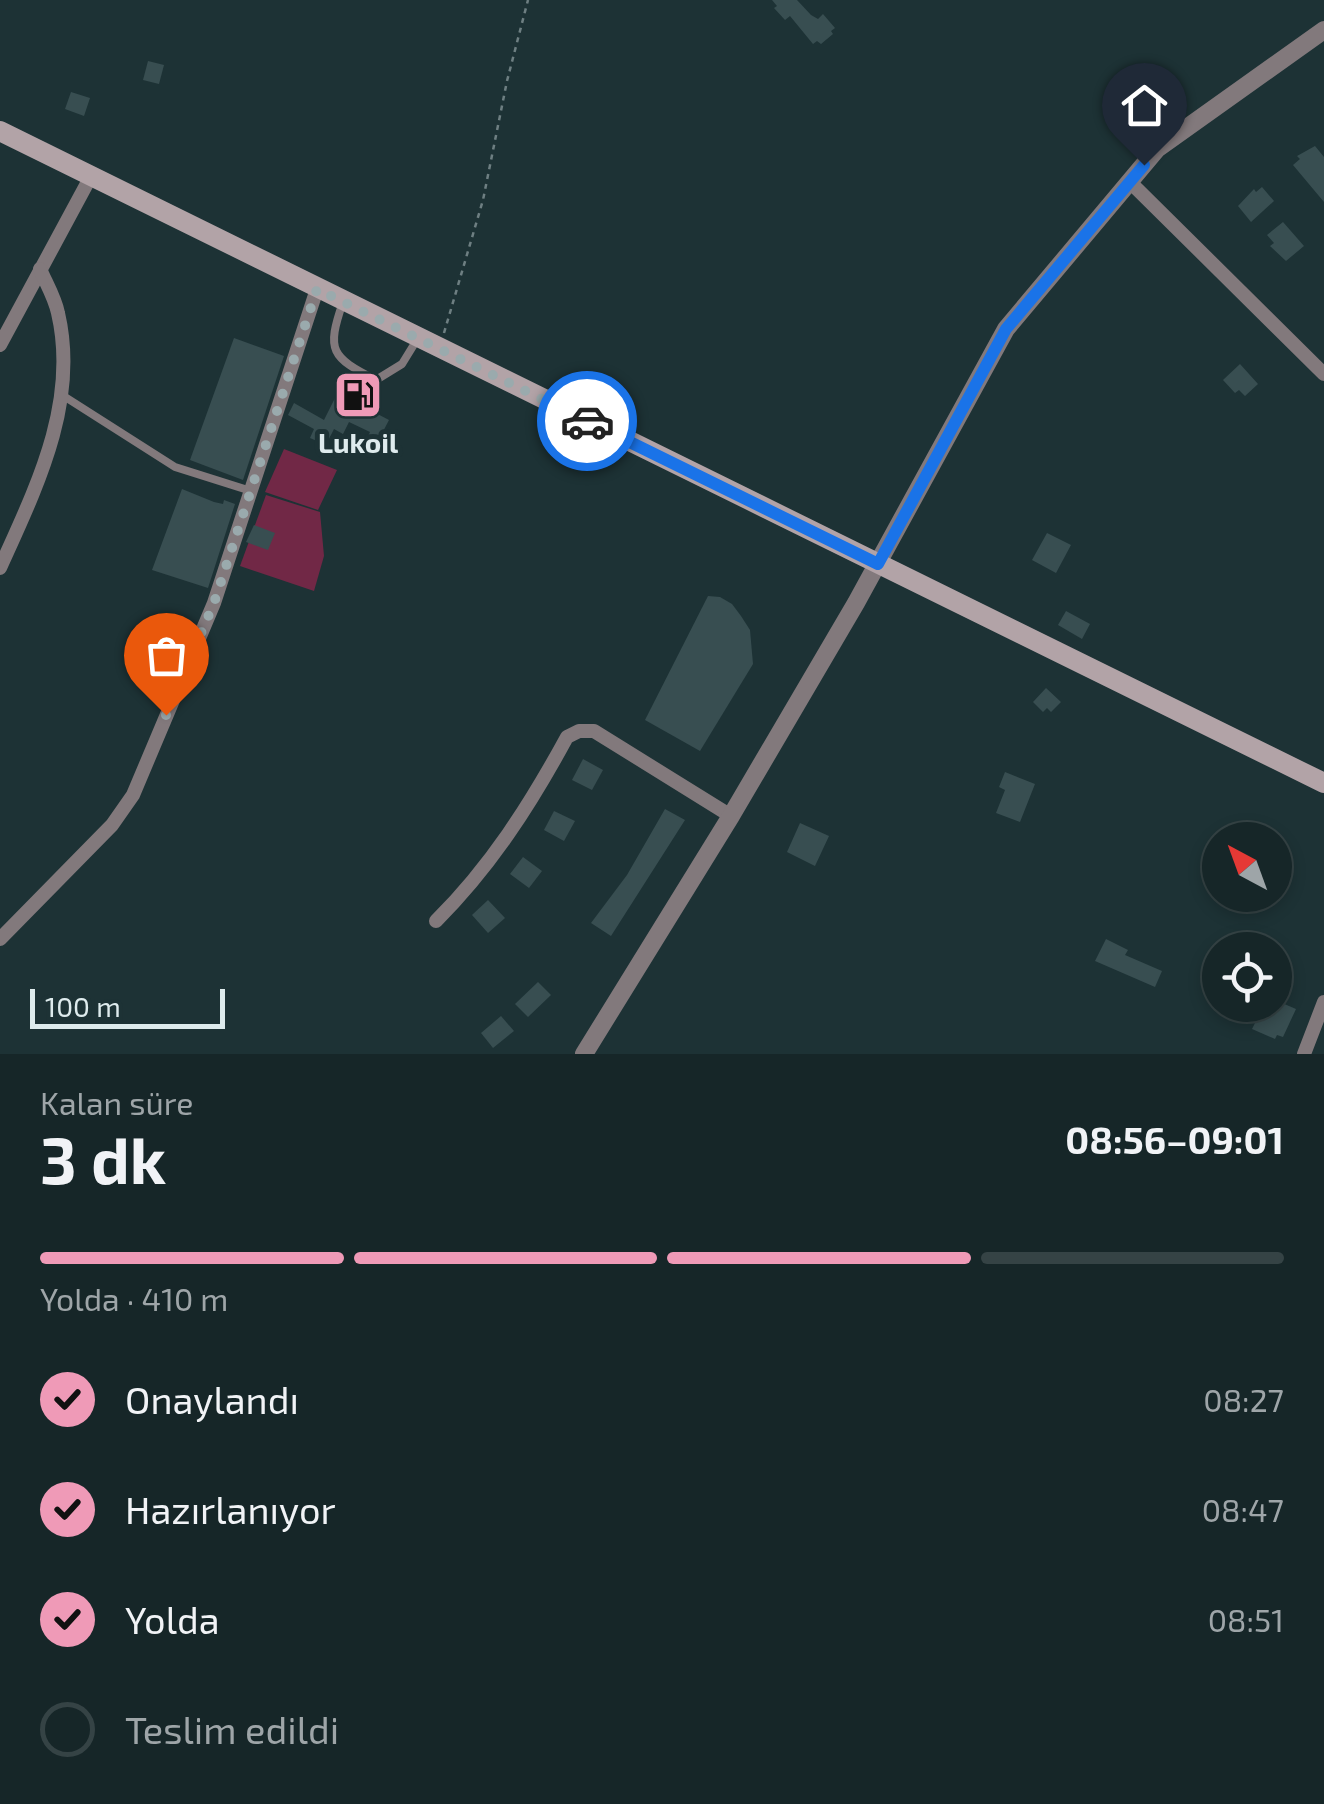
<!DOCTYPE html>
<html lang="tr">
<head>
<meta charset="utf-8">
<style>
	:root { --surface:#162628; --page:#1f2e30; --text:#f1f3f6; --muted:#9ea5a8; --line:#354345; --accent:#ef9ab7 }
	body { margin:0; font-family:"Exo 2",sans-serif; background:var(--page); color:var(--text); height:100vh; display:flex; flex-direction:column; font-size:38px; white-space:nowrap }
	* { box-sizing:border-box; margin:0 }
	p { font-size:32px; color:var(--muted) }
	.icon { flex:none; width:55px; height:55px; fill:none; stroke:currentColor; stroke-width:2; stroke-linecap:round; stroke-linejoin:round }
	.map { position:relative; height:1054px; overflow:hidden }
	.sheet { display:flex; flex-direction:column; background:var(--surface); flex:1 }
	.sheet>* { flex:none }
	.needle { width:65px; rotate:319deg }
	.fabs { position:absolute; left:1202px; top:822px; display:grid; gap:20px }
	.fabs a { display:grid; place-items:center; width:90px; height:90px; border-radius:50%; background:var(--surface); box-shadow:0 5px 15px #0003,0 0 0 2px var(--line); font-size:50px }
	.scale { position:absolute; left:30px; bottom:25px; width:195px; box-sizing:border-box; padding-left:10px; border:5px solid #deebed; border-top:0; font-size:28px; line-height:35px; white-space:nowrap; color:#deebed; -webkit-text-stroke:8px #1d3235; paint-order:stroke }
	.pin { position:absolute; display:grid; place-items:center; width:85px; height:85px; color:#fff; margin:-102px -42px; border-radius:50% 50% 50% 0; rotate:-45deg; box-shadow:0 0 10px #0007 }
	.pin .icon { rotate:45deg }
	.courier { position:absolute; display:grid; place-items:center; width:100px; height:100px; margin:-50px; border:8px solid #1a73e8; border-radius:50%; background:#fff; color:#222; box-shadow:0 2px 12px #0007 }
	.head em { font-style:normal; font-weight:700 }
	.head div { display:flex; flex-direction:column-reverse }
	.head { display:flex; align-items:center; justify-content:space-between; height:170px; padding:0 40px }
	h1 { font-size:65px; font-weight:700; line-height:75px }
	.bar { display:grid; grid-template-columns:repeat(4,1fr); gap:15px 10px; align-content:center; height:120px; padding:0 40px }
	.bar i { height:12px; border-radius:8px; background:var(--line) }
	.bar .active { background:var(--accent) }
	.bar p { grid-column:span 4 }
	ol { padding:0 40px; list-style:none }
	li { display:flex; align-items:center; gap:30px; height:110px }
	li p { margin-inline-start:auto }
	li .icon { padding:10px; border-radius:50%; background:var(--accent); color:#111; stroke-width:4 }
	li:last-child { color:var(--muted) }
	li i { width:55px; height:55px; border:5px solid var(--line); border-radius:50% }
	.map>svg:first-child { display:block }
</style>
</head>
<body>
<div class="map">
<svg width="1324" height="1054" viewBox="0 0 1324 1054">
	<rect width="100%" height="100%" fill="#1d3235"/>
	<g fill="#712846">
		<path d="M284 449 337 470 318 510 265 492Z"/>
		<path d="M266 495 320 512 324 556 314 591 240 566Z"/>
	</g>
	<g fill="#384e51">
		<path d="M772 0H797L811 15 818 19 823 14 835 28 831 31 833 34 821 44 817 41 813 44 790 16 785 20 774 8 777 6Z"/>
		<path d="M148 61 164 65 159 84 143 80Z"/>
		<path d="M71 92 90 98 84 116 65 109Z"/>
		<path d="M1315 146 1324 157V202L1293 165 1300 159 1297 156Z"/>
		<path d="M1262 187 1274 201 1251 222 1238 206 1254 189 1256 192Z"/>
		<path d="M1283 222 1304 246 1286 261 1270 246 1274 243 1267 235Z"/>
		<path d="M234 338 284 356 243 480 190 460Z"/>
		<path d="M1240 364 1258 384 1245 396 1239 390 1235 393 1223 380Z"/>
		<path d="M344 380 375 395 368 409 389 420 376 445 366 440 370 432 349 422 343 434 334 429 326 445 310 438 314 429 288 415 294 403 324 420Z"/>
		<path d="M182 489 214 502 223 504 224 500 235 504 208 588 152 570Z"/>
		<path d="M254 525 275 533 268 550 246 542Z"/>
		<path d="M1047 533 1071 545 1056 573 1032 560Z"/>
		<path d="M708 596 720 597 732 604 741 616 750 630 753 664 700 751 645 720Z"/>
		<path d="M1066 611 1090 624 1082 639 1058 625Z"/>
		<path d="M1046 688 1061 702 1051 712 1047 708 1043 712 1033 702Z"/>
		<path d="M583 759 603 770 592 790 572 780Z"/>
		<path d="M1005 772 1035 784 1020 822 996 813 1005 790 999 787Z"/>
		<path d="M665 809 685 820 611 936 591 923 627 875Z"/>
		<path d="M554 811 575 821 564 841 544 830Z"/>
		<path d="M800 823 829 836 815 866 787 852Z"/>
		<path d="M523 857 542 871 529 888 510 874Z"/>
		<path d="M488 900 505 918 488 933 472 915Z"/>
		<path d="M1106 939 1128 950 1125 955 1162 971 1155 987 1095 961Z"/>
		<path d="M538 982 551 995 528 1017 515 1004Z"/>
		<path d="M1275 1000 1296 1009 1283 1037 1277 1035 1275 1039 1252 1029 1255 1023 1249 1020 1255 1005H1275Z"/>
		<path d="M501 1016 514 1031 493 1048 481 1033Z"/>
	</g>
	<g fill="none" stroke-linecap="round" stroke-linejoin="round">
		<path stroke="#6e7f82" stroke-width="2.5" stroke-dasharray="5 5" stroke-linecap="butt" d="M444 333 483 200 507 81 528 0"/>
		<g stroke="#82797c" stroke-width="8">
			<path d="M343 302C326 351 331 357 376 380L402 364 418 338"/>
			<path d="M62 395 175 467 251 491"/>
		</g>
		<g stroke="#82797c" stroke-width="14">
			<path d="M1130 182 1324 374"/>
			<path d="M0 345 90 178"/>
			<path d="M0 568C36 488 79 403 58 313 55 298 46 283 40 269"/>
			<path d="M436 921C491 866 530 805 567 737L579 731H594L731 816"/>
			<path d="M0 939 112 825 133 795 214 603 317 289"/>
			<path d="M1304 1054 1324 1002"/>
		</g>
		<path stroke="#82797c" stroke-width="18" d="M584 1054 731 816 856 603 1006 329 1157 149 1324 30"/>
		<path stroke="#b2a3a7" stroke-width="20" d="M0 131 1324 783"/>
	</g>
	<g fill="none" stroke-linecap="round" stroke-linejoin="round">
		<path stroke="#9aaaad" stroke-width="10" stroke-dasharray="0 18" d="M166 715 214 603 317 289 587 421"/>
		<path stroke="#1a73e8" stroke-width="12" d="M587 421 878 564 1006 329 1144 165"/>
	</g>
	<defs>
		<g id="fuel-square" transform="scale(2.5)"><rect x="-9" y="-9" width="18" height="18" rx="4" fill="#ef9ab7" stroke="#1d3235"/><path d="M-5.5-6h7V0h2V4h1.3V-2.5L3-4.5l.8-.8L6-3V5H2.5V1h-1V6h-7ZM-4.2-4.7v3.2H.2V-4.7Z" fill="#111"/></g>
	</defs>
	<g fill-rule="evenodd">
		<use href="#fuel-square" x="358" y="395"/>
	</g>
	<g text-anchor="middle" dominant-baseline="central" stroke-width="10" stroke-linejoin="round" paint-order="stroke">
		<g font-size="28" font-weight="bold" fill="#deebed" stroke="#1d3235">
			<text x="358" y="442">Lukoil</text>
		</g>
	</g>
</svg>
<div class="fabs">
<a><svg class="needle" viewBox="-14 -14 28 28"><path d="M0-13l5 13h-10z" fill="#e53935"/><path d="M0 13l5-13h-10z" fill="#9ea5a8"/></svg></a>
<a><svg class="icon" aria-label="locate" viewBox="0 0 24 24"><circle cx="12" cy="12" r="6"/><path d="M12 2v4M12 18v4M2 12h4M18 12h4"/></svg></a>
</div>
<div class="scale">100 m</div>
<div class="pin" style="left:166px;top:715px;background:#ea580c"><svg class="icon" aria-label="bag" viewBox="0 0 24 24"><path d="M5 8h14l-1 12H6zM9 8a3 3 0 0 1 6 0"/></svg></div>
<div class="pin" style="left:1144px;top:165px;background:#1f2937"><svg class="icon" aria-label="home" viewBox="0 0 24 24"><path d="M3 11l9-7 9 7M6 9v11h12V9"/></svg></div>
<div class="courier" style="left:587px;top:421px"><svg class="icon" aria-label="car" viewBox="0 0 24 24"><path d="M5 17H2v-5l4-1 3-4h7l3 4 3 1v5h-3M9 17h6M6 11h13"/><circle cx="7" cy="17" r="2"/><circle cx="17" cy="17" r="2"/></svg></div>
</div>
<section class="sheet">
<div class="head"><div><h1>3 dk</h1><p>Kalan süre</p></div><em>08:56–09:01</em></div>
<div class="bar"><i class="active"></i><i class="active"></i><i class="active"></i><i></i><p>Yolda · 410 m</p></div>
<ol>
<li><svg class="icon" aria-label="check" viewBox="0 0 24 24"><path d="M5 12l5 5 9-10"/></svg>Onaylandı<p>08:27</p></li>
<li><svg class="icon" aria-label="check" viewBox="0 0 24 24"><path d="M5 12l5 5 9-10"/></svg>Hazırlanıyor<p>08:47</p></li>
<li><svg class="icon" aria-label="check" viewBox="0 0 24 24"><path d="M5 12l5 5 9-10"/></svg>Yolda<p>08:51</p></li>
<li><i></i>Teslim edildi</li>
</ol>
</section>
</body>
</html>
